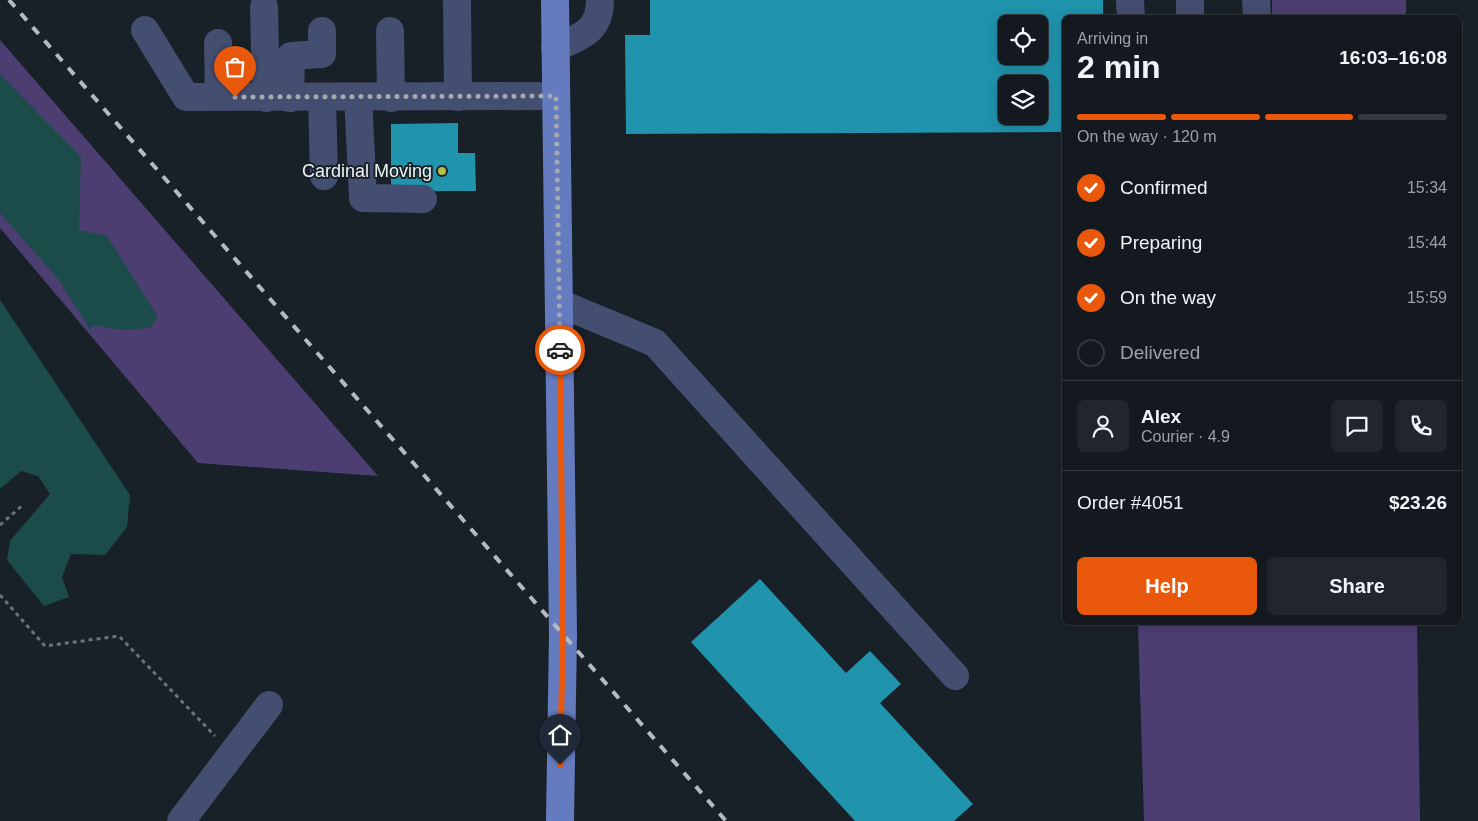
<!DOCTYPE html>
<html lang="en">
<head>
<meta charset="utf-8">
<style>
	:root { --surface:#13191e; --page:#20262b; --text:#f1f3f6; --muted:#9da0a4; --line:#32383c; --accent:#ea580c }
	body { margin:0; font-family:Arial,sans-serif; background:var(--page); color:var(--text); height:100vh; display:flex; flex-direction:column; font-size:19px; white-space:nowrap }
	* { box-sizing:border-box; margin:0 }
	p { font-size:16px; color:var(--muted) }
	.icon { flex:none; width:28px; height:28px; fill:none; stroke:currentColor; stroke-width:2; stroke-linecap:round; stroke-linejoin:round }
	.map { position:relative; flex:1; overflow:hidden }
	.details { position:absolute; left:1062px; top:15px; width:400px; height:610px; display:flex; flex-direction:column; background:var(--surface); border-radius:8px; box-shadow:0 2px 12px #0003,0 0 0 1px var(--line) }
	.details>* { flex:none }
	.tools { position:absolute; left:998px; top:15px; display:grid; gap:10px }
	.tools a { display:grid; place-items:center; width:50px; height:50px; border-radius:8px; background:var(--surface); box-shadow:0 2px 12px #0003,0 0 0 1px var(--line); font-size:25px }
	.pin { position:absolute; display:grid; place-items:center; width:42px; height:42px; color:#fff; margin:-51px -21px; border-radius:50% 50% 50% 0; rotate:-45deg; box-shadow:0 0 5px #0007 }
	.pin .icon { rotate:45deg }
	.courier { position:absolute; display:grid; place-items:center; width:50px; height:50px; margin:-25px; border:4px solid #ea580c; border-radius:50%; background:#fff; color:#222; box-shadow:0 1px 6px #0007 }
	.head em { font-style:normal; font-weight:700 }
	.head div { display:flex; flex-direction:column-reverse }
	.head { display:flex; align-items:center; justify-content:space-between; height:85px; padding:0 15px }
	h1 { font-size:32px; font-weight:700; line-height:38px }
	.bar { display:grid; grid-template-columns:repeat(4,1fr); gap:8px 5px; align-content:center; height:60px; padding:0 15px }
	.bar i { height:6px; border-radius:4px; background:var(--line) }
	.bar .selected { background:var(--accent) }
	.bar p { grid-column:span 4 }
	.line { display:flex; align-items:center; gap:12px; padding:0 15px; border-top:1px solid var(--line) }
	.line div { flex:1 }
	.round { display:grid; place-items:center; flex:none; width:52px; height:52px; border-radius:8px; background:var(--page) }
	ol { padding:0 15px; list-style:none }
	li { display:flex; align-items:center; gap:15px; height:55px }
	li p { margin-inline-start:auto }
	li .icon { padding:5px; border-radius:50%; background:var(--accent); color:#fff; stroke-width:4 }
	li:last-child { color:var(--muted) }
	li i { width:28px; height:28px; border:2px solid var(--line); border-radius:50% }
	.primary-button { display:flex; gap:10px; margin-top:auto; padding:10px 15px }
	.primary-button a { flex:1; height:58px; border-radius:8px; background:var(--accent); color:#fff; font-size:20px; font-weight:700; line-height:58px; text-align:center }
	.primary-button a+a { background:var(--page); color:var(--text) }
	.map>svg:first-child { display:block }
</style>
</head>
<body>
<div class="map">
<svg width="1478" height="821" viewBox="0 0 1478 821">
	<rect width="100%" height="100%" fill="#192128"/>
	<g fill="#4d3e72">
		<rect x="1272" y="0" width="134" height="17"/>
		<path d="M0 40 378 476 198 463 0 228Z"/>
		<path d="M1138 623H1417L1420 821H1144Z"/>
	</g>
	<g fill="#1c4c4a">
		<path d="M0 74 81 157 79 230 107 236 158 317 150 328 119 330 95 325 90 329 58 279 0 213Z"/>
		<path d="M0 300 130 495 127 527 105 555 71 554 62 577 69 597 44 606 7 560 10 541 50 494 38 476 21 471 0 489Z"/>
	</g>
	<g fill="#2093ad" fill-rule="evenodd">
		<path d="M650 0H1103V18H1065V132L626 134 625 35H650ZM1006 24H1039V56H1006ZM1006 84H1039V116H1006Z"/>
		<path d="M458 123V153H475L476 191H391V124Z"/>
		<path d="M760 579 846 673 870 651 901 684 880 703 973 804 954 821H855L691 642Z"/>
	</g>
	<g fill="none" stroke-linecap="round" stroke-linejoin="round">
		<g stroke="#6b7278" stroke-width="3" stroke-dasharray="4 4" stroke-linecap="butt">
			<path d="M0 525 24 504"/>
			<path d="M0 595 45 646 119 636 215 736"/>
		</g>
		<g stroke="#434e70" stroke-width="28">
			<path d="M457 0 458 97"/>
			<path d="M1130 0 1131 18"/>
			<path d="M1190 0V18"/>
			<path d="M1256 0 1257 18"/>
			<path d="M264 7 266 98"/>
			<path d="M145 30 186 97 556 96"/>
			<path d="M390 31 391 98"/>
			<path d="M218 43 219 96"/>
			<path d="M555 48C581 36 600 32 600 0"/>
			<path d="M322 97 324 176"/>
			<path d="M358 97 363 198 423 199"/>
			<path d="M290 98 291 56 322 54V31"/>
			<path d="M559 303 655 343 955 676"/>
			<path d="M181 821 269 705"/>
		</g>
		<path stroke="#657bc0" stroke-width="28" d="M555 0 563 634 560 821"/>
		<path stroke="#b4babf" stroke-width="4" stroke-dasharray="9 9" stroke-linecap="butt" d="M9 0 726 821"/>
	</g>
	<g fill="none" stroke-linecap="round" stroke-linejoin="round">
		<path stroke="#a4abb0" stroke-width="5" stroke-dasharray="0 9" d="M235 97 556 96 560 350"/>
		<path stroke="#ea580c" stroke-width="6" d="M560 350 563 634 560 765"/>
	</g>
	<circle fill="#b8c147" stroke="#192128" stroke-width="2" cx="442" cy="171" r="5"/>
	<g text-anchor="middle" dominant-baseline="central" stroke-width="4" stroke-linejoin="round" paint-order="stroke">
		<g font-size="18" fill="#eff5f9" stroke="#192128" text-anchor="end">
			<text x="432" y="171">Cardinal Moving</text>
		</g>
	</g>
</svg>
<div class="tools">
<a><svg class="icon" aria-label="locate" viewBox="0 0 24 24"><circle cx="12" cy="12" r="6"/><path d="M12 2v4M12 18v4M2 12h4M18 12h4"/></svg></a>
<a><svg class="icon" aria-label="layers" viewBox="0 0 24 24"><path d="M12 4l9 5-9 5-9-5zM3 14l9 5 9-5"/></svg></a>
</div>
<div class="pin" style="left:235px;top:97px;background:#ea580c"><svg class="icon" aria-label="bag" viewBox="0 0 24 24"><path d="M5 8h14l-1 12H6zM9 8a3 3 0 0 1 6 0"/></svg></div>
<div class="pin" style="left:560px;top:765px;background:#1f2937"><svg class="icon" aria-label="home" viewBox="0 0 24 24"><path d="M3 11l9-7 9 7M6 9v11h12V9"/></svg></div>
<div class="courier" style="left:560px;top:350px"><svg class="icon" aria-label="car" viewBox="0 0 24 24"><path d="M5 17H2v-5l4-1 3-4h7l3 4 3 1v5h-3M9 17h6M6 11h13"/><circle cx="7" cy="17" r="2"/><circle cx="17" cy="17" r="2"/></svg></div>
<section class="details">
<div class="head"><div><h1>2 min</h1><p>Arriving in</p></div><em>16:03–16:08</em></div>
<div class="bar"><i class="selected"></i><i class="selected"></i><i class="selected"></i><i></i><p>On the way · 120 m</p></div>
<ol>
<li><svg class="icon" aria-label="check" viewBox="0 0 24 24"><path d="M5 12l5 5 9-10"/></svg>Confirmed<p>15:34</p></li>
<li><svg class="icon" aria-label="check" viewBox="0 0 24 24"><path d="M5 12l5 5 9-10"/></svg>Preparing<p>15:44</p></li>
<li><svg class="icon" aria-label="check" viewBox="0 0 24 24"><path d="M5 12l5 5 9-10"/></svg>On the way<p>15:59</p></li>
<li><i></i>Delivered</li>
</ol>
<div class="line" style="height:90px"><a class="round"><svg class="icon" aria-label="person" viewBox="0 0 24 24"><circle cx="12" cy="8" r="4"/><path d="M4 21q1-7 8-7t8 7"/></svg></a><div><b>Alex</b><p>Courier · 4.9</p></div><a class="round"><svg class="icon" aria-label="chat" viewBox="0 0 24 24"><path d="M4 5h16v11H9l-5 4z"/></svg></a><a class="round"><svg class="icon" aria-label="phone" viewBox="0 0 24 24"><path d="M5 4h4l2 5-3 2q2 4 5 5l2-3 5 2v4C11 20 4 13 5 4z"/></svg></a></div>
<div class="line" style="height:65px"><div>Order #4051</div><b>$23.26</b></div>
<div class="primary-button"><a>Help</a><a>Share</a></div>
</section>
</div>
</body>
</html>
